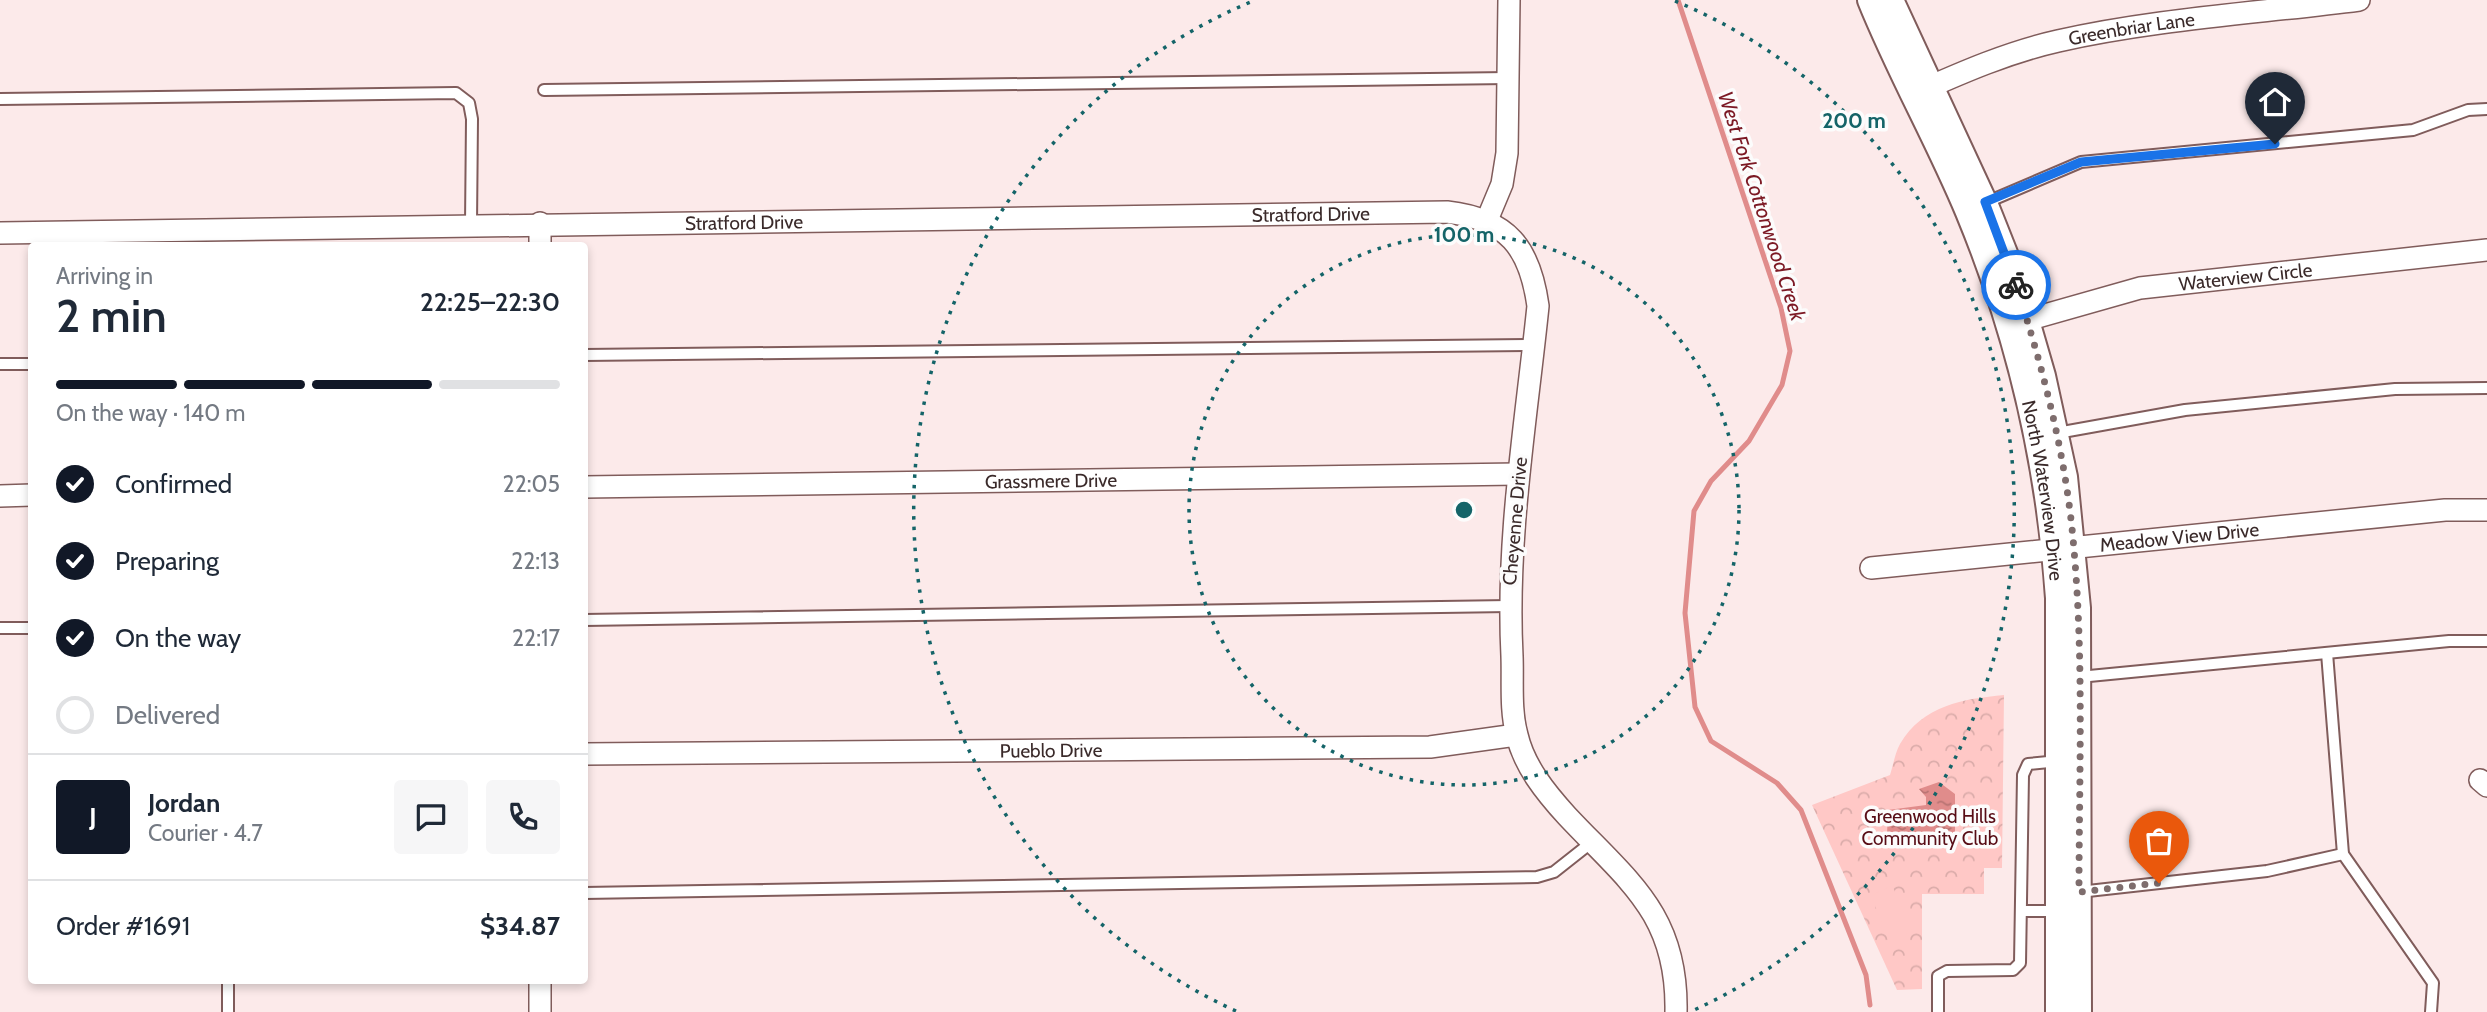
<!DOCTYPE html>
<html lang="en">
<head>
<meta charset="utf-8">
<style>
	:root { --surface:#fff; --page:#f6f6f7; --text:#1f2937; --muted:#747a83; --line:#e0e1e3; --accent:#111827 }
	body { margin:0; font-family:Cabin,sans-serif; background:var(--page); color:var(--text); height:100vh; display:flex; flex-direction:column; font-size:26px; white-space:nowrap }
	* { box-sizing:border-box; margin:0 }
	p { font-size:23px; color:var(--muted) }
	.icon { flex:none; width:38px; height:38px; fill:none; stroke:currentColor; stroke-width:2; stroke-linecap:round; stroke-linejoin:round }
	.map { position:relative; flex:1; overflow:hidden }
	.panel { position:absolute; left:28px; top:242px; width:560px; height:742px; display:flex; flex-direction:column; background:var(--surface); border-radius:7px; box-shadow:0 4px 10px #0003 }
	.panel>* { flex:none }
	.pin { position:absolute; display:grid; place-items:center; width:60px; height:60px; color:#fff; margin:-72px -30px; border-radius:50% 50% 50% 0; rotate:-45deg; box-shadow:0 0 7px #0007 }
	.pin .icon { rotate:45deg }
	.courier { position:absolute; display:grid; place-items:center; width:70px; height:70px; margin:-35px; border:5px solid #1a73e8; border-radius:50%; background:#fff; color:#222; box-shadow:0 2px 9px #0007 }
	.overview em { font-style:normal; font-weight:600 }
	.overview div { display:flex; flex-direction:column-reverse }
	.overview { display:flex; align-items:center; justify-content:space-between; height:119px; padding:0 28px }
	h1 { font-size:46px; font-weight:600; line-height:52px }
	.bar { display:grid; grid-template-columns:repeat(4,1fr); gap:10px 7px; align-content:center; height:84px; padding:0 28px }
	.bar i { height:9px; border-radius:5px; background:var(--line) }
	.bar .selected { background:var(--accent) }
	.bar p { grid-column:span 4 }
	.line { display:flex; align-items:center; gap:18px; padding:0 28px; border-top:2px solid var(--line) }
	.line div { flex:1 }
	.round { display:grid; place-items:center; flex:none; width:74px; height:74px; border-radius:7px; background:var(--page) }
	ol { padding:0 28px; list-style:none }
	li { display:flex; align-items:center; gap:21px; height:77px }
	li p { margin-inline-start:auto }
	li .icon { padding:7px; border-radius:50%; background:var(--accent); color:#fff; stroke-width:4 }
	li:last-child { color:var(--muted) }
	li i { width:38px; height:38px; border:4px solid var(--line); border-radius:50% }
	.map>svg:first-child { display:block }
</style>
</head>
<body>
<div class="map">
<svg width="2487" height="1012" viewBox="0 0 2487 1012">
	<defs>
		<pattern id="park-crowns" width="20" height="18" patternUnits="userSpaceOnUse" patternTransform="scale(1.75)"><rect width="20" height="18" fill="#ffc8c6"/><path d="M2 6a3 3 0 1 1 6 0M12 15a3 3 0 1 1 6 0" fill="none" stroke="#dbacaa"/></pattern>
		<pattern id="water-ripples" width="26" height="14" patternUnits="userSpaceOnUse" patternTransform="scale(1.75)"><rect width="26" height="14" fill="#e08c8b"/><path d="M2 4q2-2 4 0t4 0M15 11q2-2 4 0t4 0" fill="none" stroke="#b77372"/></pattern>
	</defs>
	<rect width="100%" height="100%" fill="#fceaea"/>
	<path fill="url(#park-crowns)" d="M2004 695 2002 868H1984V894H1922V989L1897 990 1812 805 1890 775C1893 766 1895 753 1900 744 1923 705 1963 699 2004 695Z"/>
	<path fill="#ffc8c6" d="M1892 885 1912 931 1890 943 1871 896Z"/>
	<path fill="url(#water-ripples)" d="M1939 782 1955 794V837L1924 842 1887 835 1888 810 1926 805V797L1919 789Z"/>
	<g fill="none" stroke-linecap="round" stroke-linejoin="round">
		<path stroke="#e08c8b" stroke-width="5" d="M1678 0 1781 308 1790 351 1782 385 1749 441 1711 481 1694 511 1685 613 1695 707 1711 741 1777 783 1801 810 1866 975 1870 1005"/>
		<g stroke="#805c5b" stroke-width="14">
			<g id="service">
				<path d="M544 90 1509 78"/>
				<path d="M0 99 456 93 469 103 472 119 471 224"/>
				<path d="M1985 203 2081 162 2413 130 2468 110 2487 109"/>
				<path d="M584 355 1534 345"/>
				<path d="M0 364H32"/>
				<path d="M2057 433 2185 410 2395 389 2487 388"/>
				<path d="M584 620 1509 606"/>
				<path d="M0 628H32"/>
				<path d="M2327 653 2343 854 2433 983 2431 1012"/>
				<path d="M2079 677 2449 641H2487"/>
				<path d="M2079 892 2267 871 2343 854"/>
				<path d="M584 893 1537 877 1554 872 1592 842"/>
				<path d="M2021 911H2058"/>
				<path d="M228 980V1012"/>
				<path d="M1938 1012V976L1947 971 2013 970 2020 963 2023 775 2028 764 2059 761"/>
			</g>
		</g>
		<g stroke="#805c5b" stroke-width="24">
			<g id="minor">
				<path id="s1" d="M1918 92C1963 72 2009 52 2058 41 2156 19 2259 13 2359 0"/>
				<path d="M1487 220 1502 184 1507 153 1509 0"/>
				<path d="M540 223V245"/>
				<path id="s2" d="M0 233 1447 212C1508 219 1530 248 1538 306 1526 423 1506 538 1512 656 1513 681 1510 710 1517 735 1524 766 1546 793 1567 816 1628 881 1678 914 1676 1012"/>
				<path id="s3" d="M2013 324 2140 288 2487 250"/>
				<path id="s4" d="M584 487 1518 474"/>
				<path d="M0 496 32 495"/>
				<path id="s5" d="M1871 568 2445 510H2487"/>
				<path id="s6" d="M584 754 1430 747 1516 735"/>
				<path d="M2480 780 2487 786"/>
				<path d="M540 980V1012"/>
			</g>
		</g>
		<g stroke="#805c5b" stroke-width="28">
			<g id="tertiary">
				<path id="s7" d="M1870 0C1899 72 1938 140 1968 212 2019 335 2049 465 2058 598V1012"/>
				<path d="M1891 0 1985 203 2014 276 2043 376 2065 477 2078 608 2079 1012"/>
			</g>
		</g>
		<use href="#service" stroke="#fff" stroke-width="10"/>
		<use href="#minor" stroke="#fff" stroke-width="21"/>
		<use href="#tertiary" stroke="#fff" stroke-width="24"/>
	</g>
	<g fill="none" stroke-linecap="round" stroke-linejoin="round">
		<path stroke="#7e6d6d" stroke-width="7" stroke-dasharray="0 12.6" d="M2016 285C2044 371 2067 460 2074 550 2084 664 2079 778 2079 892L2159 883"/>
		<path stroke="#1a73e8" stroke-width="9" d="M2016 285 1985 202 2081 162 2275 144"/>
	</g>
	<g fill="none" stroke="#146468" stroke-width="3.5" stroke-dasharray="3.5 7">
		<circle cx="1464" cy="510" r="275"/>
		<path d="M1236 1011A551 551 0 0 1 1253 1M1675 1A551 551 0 0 1 1692 1011"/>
	</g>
	<g text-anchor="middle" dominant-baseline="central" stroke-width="7" stroke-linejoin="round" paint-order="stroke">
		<g font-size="19" fill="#3a2a2a" stroke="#fcfcfc">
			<text stroke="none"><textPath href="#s1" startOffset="224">Greenbriar Lane</textPath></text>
			<text stroke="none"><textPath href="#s2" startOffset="1311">Stratford Drive</textPath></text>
			<text stroke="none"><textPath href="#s2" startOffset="744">Stratford Drive</textPath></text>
			<text stroke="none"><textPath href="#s3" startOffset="238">Waterview Circle</textPath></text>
			<text stroke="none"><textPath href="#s4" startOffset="467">Grassmere Drive</textPath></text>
			<text stroke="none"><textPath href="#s7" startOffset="523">North Waterview Drive</textPath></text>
			<text transform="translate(1515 521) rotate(-85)">Cheyenne Drive</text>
			<text stroke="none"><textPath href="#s5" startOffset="310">Meadow View Drive</textPath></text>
			<text stroke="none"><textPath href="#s6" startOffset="467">Pueblo Drive</textPath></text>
		</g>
		<g font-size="19" fill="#580d16" stroke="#fcfcfc">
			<text x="1930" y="816">Greenwood Hills<tspan x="1930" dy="22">Community Club</tspan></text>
		</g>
		<g font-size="21" font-style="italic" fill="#7c1924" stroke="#fcfcfc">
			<text transform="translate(1762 206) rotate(72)">West Fork Cottonwood Creek</text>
		</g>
	</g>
	<circle cx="1464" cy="510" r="10" fill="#146468" stroke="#fcfcfc" stroke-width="3.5"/>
	<g font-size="21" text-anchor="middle" font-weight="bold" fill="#146468" stroke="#fcfcfc" stroke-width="7" stroke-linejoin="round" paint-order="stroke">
		<text x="1854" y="128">200 m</text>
		<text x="1464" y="242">100 m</text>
	</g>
</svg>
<div class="pin" style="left:2159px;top:883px;background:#ea580c"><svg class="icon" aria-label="bag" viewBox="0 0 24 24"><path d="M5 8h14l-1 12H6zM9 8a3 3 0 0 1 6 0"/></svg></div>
<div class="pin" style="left:2275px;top:144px;background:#1f2937"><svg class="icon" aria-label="home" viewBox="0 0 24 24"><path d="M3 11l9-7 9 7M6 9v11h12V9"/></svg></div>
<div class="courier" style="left:2016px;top:285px"><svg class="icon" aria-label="bike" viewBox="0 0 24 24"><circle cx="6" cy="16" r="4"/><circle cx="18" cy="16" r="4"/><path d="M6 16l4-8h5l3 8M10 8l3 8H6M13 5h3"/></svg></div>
<section class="panel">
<div class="overview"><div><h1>2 min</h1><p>Arriving in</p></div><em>22:25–22:30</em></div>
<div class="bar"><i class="selected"></i><i class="selected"></i><i class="selected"></i><i></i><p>On the way · 140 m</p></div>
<ol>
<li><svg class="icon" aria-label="check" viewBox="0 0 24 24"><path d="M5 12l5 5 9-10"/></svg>Confirmed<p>22:05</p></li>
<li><svg class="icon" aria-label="check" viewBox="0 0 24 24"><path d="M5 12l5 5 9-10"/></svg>Preparing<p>22:13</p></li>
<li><svg class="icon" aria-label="check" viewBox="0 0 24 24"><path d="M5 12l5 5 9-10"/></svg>On the way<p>22:17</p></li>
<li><i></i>Delivered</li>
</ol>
<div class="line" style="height:126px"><b class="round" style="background:var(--accent);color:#fff">J</b><div><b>Jordan</b><p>Courier · 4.7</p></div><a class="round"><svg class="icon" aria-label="chat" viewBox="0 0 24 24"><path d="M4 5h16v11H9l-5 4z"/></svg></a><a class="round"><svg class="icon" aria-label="phone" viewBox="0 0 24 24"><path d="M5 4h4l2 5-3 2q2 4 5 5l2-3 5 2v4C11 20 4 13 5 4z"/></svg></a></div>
<div class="line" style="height:91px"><div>Order #1691</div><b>$34.87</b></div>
</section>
</div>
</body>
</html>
